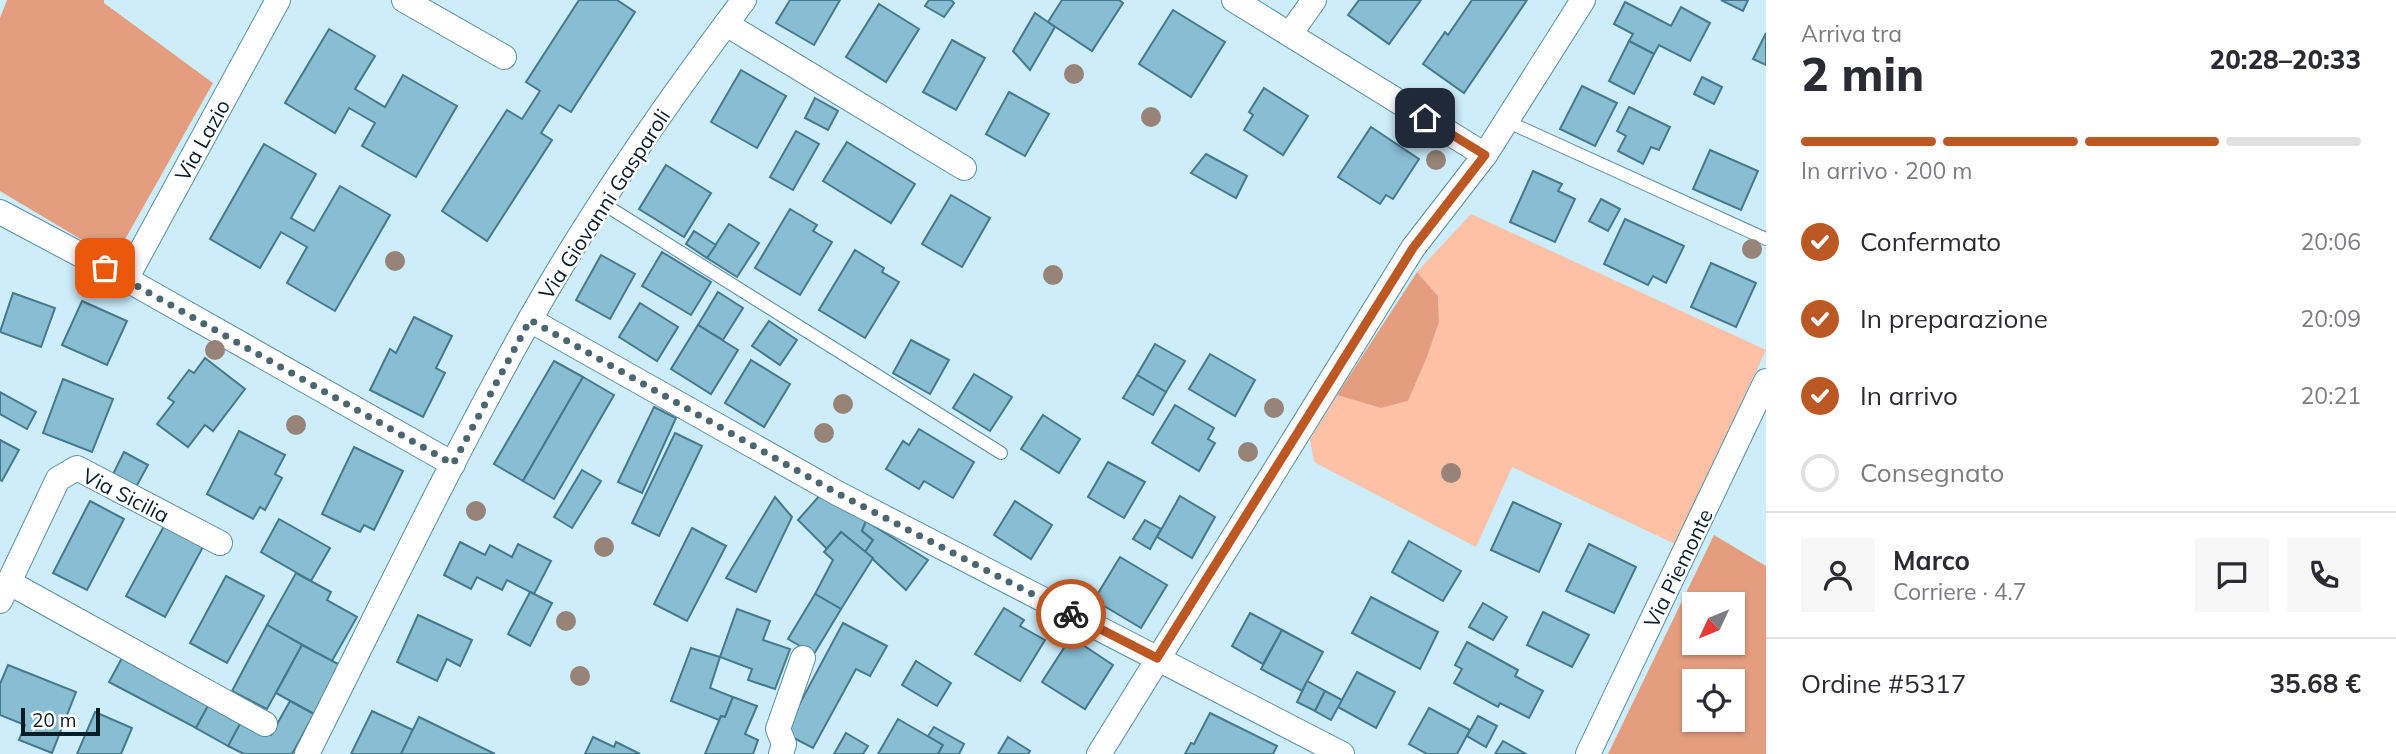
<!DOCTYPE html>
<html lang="it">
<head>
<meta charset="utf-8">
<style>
	:root { --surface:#fff; --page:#f7f7f7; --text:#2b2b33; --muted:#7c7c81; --line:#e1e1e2; --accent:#bc5824 }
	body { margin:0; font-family:Mulish,sans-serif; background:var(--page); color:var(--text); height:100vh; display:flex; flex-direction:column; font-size:26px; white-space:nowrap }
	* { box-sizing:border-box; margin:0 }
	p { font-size:23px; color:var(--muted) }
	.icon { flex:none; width:38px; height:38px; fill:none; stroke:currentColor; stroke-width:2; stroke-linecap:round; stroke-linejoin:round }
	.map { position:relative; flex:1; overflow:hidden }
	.details { display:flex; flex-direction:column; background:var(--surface); width:630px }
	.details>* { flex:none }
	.needle { width:46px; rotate:226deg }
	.controls { position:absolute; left:1682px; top:592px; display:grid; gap:14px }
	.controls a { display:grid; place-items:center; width:63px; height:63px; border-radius:0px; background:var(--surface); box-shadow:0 2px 5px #0004; font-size:35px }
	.scale { position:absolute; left:21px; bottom:18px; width:79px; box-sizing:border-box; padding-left:7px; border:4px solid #071d25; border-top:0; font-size:19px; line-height:24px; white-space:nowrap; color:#071d25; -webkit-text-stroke:5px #fff; paint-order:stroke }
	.pin { position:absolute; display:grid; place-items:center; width:60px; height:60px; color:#fff; margin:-30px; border-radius:14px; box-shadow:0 4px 10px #0006 }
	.courier { position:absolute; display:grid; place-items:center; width:70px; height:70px; margin:-35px; border:5px solid #bc5824; border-radius:50%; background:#fff; color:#222; box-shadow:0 2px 9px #0007 }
	.headline em { font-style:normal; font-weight:800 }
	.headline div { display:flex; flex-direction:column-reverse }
	.headline { display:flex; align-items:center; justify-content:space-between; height:119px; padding:0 35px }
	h1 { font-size:46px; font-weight:800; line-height:52px }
	.bar { display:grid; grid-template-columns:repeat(4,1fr); gap:10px 7px; align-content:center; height:84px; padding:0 35px }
	.bar i { height:9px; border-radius:5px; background:var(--line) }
	.bar .current { background:var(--accent) }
	.bar p { grid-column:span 4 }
	.line { display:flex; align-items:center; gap:18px; padding:0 35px; border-top:2px solid var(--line) }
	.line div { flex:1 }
	.round { display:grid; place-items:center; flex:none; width:74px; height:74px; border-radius:0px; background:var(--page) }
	ol { padding:0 35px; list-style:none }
	li { display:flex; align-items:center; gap:21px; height:77px }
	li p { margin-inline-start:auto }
	li .icon { padding:7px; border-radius:50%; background:var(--accent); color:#fff; stroke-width:4 }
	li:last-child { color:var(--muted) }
	li i { width:38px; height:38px; border:4px solid var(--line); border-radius:50% }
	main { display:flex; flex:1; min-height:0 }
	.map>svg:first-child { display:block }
</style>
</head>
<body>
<main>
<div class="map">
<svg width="1766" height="754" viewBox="0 0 1766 754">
	<rect width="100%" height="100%" fill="#cdedfa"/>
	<path fill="#fec1a6" d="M1471 214 1766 350 1675 544 1512 467 1476 547 1314 462 1310 439 1337 395 1381 408 1408 401 1427 357 1439 322 1438 296 1417 272Z"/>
	<g fill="#e49e7f" fill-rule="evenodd">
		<path d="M7 0H104V3L213 83 114 259 0 191V18Z"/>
		<path d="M1417 272 1438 296 1439 322 1427 357 1408 401 1381 408 1337 395Z"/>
		<path d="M1714 535 1766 566V754H1608ZM1694 604H1732V642H1694ZM1694 681H1732V719H1694Z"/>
	</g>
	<g fill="#88bdd2" stroke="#45798c" stroke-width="2">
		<path d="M579 0H617L635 12 571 112 559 105 541 133 552 140 487 241 442 211 507 110 522 119 540 91 526 82Z"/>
		<path d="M790 0H840L814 45 776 23Z"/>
		<path d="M929 0H951L954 3 944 17 925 6Z"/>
		<path d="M1062 0H1119L1123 3 1092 51 1048 22Z"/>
		<path d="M1359 0H1421L1389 44 1348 15Z"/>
		<path d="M1472 0H1527L1464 93 1423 64 1445 32 1448 35Z"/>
		<path d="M1721 0H1748L1743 11Z"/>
		<path d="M1625 2 1671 26 1681 7 1710 23 1690 61 1659 45 1654 54 1629 41 1633 34 1614 24Z"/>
		<path d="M879 4 919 29 886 82 846 57Z"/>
		<path d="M1173 10 1225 42 1191 97 1139 64Z"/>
		<path d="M1035 13 1055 27 1030 70 1013 51Z"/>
		<path d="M329 29 375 56 355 89 385 107 403 75 457 106 416 177 362 146 375 123 349 108 335 133 285 103Z"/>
		<path d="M1766 33V65L1753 59Z"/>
		<path d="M952 40 985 58 956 110 923 92Z"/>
		<path d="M1629 41 1654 54 1634 94 1609 81Z"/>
		<path d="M741 70 786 96 757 148 711 122Z"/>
		<path d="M1702 77 1722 87 1714 104 1694 94Z"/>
		<path d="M1582 86 1617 103 1595 146 1560 129Z"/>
		<path d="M1264 88 1308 116 1283 155 1244 130 1253 115 1249 112Z"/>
		<path d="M1009 92 1049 114 1025 156 986 134Z"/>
		<path d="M815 98 838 111 828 130 805 118Z"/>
		<path d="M1629 107 1670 127 1659 150 1651 147 1643 164 1618 151 1626 136 1617 131Z"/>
		<path d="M1371 127 1419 159 1393 199 1386 195 1380 204 1338 177Z"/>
		<path d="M796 131 819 144 793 190 770 177Z"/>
		<path d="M847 142 915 184 891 223 823 181Z"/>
		<path d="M264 144 316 174 291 218 314 231 340 186 390 215 335 311 287 283 307 247 281 232 260 268 210 239Z"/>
		<path d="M1710 150 1758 171 1741 210 1693 189Z"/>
		<path d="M1206 154 1247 176 1236 198 1191 173Z"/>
		<path d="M666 165 711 193 684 237 639 209Z"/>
		<path d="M1533 171 1562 184 1558 191 1575 199 1555 242 1510 222Z"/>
		<path d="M951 195 990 218 962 267 922 244Z"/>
		<path d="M1601 199 1620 209 1608 231 1589 221Z"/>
		<path d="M790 209 817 225 813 231 832 242 800 295 755 268Z"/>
		<path d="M1625 219 1684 246 1666 283 1653 276 1648 285 1604 264Z"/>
		<path d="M729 224 759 243 737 277 707 258Z"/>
		<path d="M694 231 716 245 707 258 686 244Z"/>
		<path d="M855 250 884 268 882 272 899 282 865 338 819 310Z"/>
		<path d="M662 252 711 282 691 315 642 286Z"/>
		<path d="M601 255 635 274 610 319 576 300Z"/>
		<path d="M1711 263 1756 283 1736 327 1691 307Z"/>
		<path d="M718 292 743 308 723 340 698 325Z"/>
		<path d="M13 293 55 308 41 347 0 332Z"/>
		<path d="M82 301 127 321 107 365 62 345Z"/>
		<path d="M640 303 678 327 657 361 619 337Z"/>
		<path d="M414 317 452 336 436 368 445 373 423 417 370 390 390 349 396 353Z"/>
		<path d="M769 321 797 340 780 365 752 346Z"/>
		<path d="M698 325 738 350 711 394 671 369Z"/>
		<path d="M911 340 949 360 930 394 893 373Z"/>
		<path d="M1155 344 1185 361 1166 392 1137 375Z"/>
		<path d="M1210 354 1255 380 1235 416 1189 389Z"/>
		<path d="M205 358 245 389 213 431 205 425 188 447 157 424 174 402 168 398 189 370 194 373Z"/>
		<path d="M751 360 790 384 764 427 725 403Z"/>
		<path d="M554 361 583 377 523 481 494 464Z"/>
		<path d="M974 374 1012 397 990 431 953 408Z"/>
		<path d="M1137 375 1166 392 1153 415 1123 398Z"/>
		<path d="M583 377 614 395 554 499 523 481Z"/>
		<path d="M63 379 113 399 92 452 43 433Z"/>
		<path d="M0 392 36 412 27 429 0 414Z"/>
		<path d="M1175 405 1214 428 1208 439 1215 443 1199 471 1152 443Z"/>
		<path d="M654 407 676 418 642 493 618 482Z"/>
		<path d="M1043 415 1080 439 1059 473 1021 449Z"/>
		<path d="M919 429 974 462 953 498 924 481 919 489 886 469 903 441 909 445Z"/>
		<path d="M239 431 285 455 275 474 282 478 265 510 260 507 253 519 207 494Z"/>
		<path d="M675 433 702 446 659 536 632 523Z"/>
		<path d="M0 440 19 450 2 481 0 480Z"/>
		<path d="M354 447 403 471 374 530 364 525 360 532 322 514Z"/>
		<path d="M124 452 148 465 135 489 112 476Z"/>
		<path d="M1108 462 1145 482 1124 518 1088 497Z"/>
		<path d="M582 470 601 481 572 528 554 517Z"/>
		<path d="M821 494 866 521 862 531 873 540 865 552 841 532 827 549 798 520Z"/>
		<path d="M1180 496 1215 517 1192 558 1157 537Z"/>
		<path d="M775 497 792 517 756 592 726 578Z"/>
		<path d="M90 501 124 519 87 590 53 573Z"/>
		<path d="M1015 501 1052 525 1031 559 994 535Z"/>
		<path d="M1513 502 1561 524 1539 572 1491 550Z"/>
		<path d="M279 519 330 548 311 581 261 552Z"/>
		<path d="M1145 520 1161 529 1150 549 1133 539Z"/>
		<path d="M866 521 928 560 906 590 865 552 873 540 862 531Z"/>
		<path d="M164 526 203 547 165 617 126 596Z"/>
		<path d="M692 528 726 546 687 621 654 604Z"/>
		<path d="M841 532 873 558 841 609 815 594 833 560 824 552Z"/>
		<path d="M1409 541 1461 571 1443 601 1392 572Z"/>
		<path d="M460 542 485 555 490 545 512 557 518 544 551 561 534 594 507 580 502 590 477 577 471 589 444 575Z"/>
		<path d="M1589 544 1636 567 1614 613 1566 591Z"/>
		<path d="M1120 557 1167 585 1141 628 1094 600Z"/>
		<path d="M296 573 331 592 327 600 357 617 332 661 267 625Z"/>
		<path d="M226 576 264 596 227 663 190 643Z"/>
		<path d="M530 592 552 603 530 646 508 634Z"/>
		<path d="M815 594 841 609 814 654 788 639Z"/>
		<path d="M1371 597 1438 632 1420 669 1352 633Z"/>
		<path d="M1483 603 1507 617 1493 640 1469 627Z"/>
		<path d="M1004 608 1024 620 1020 626 1045 640 1020 681 975 654Z"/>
		<path d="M737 609 770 621 763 640 790 649 775 689 748 680 752 669 720 657Z"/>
		<path d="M1543 612 1589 635 1572 667 1527 645Z"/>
		<path d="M1250 613 1282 630 1263 664 1232 646Z"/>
		<path d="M418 615 472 640 460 666 447 659 437 681 397 662Z"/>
		<path d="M843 623 887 646 870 676 856 669 813 748 784 733Z"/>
		<path d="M267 625 302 645 267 709 232 691Z"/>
		<path d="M1282 630 1323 652 1302 691 1261 669Z"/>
		<path d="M1071 637 1113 665 1085 709 1042 682Z"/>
		<path d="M1467 642 1518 670 1515 676 1543 691 1529 718 1500 703 1498 707 1454 683 1462 669 1455 665Z"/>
		<path d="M302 645 340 665 314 714 276 693Z"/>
		<path d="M691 648 720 657 710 688 733 697 725 717 721 716 719 720 671 701Z"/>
		<path d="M123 656 210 702 196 728 109 682Z"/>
		<path d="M916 661 951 683 937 706 902 685Z"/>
		<path d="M8 665 76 692 52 753 19 740 25 725 0 715V684Z"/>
		<path d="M1357 672 1395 692 1376 728 1338 707Z"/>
		<path d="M1307 681 1325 691 1315 711 1297 702Z"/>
		<path d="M1325 691 1342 700 1331 720 1315 711Z"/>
		<path d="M733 697 757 706 745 734 758 740 753 754H705L721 716 725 717Z"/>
		<path d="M290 701 314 714 292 754H244L228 746 242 720 271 735Z"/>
		<path d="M210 702 242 720 228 746 196 728Z"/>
		<path d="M1429 708 1470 730 1457 754H1427L1409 744Z"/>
		<path d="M372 711 413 730 401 754H351Z"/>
		<path d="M95 712 132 728 121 754H77Z"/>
		<path d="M1210 713 1277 746 1273 754H1185L1191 743 1194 744Z"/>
		<path d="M1478 716 1497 726 1486 747 1467 736Z"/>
		<path d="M419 717 495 754H401Z"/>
		<path d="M898 719 943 745 938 754H878Z"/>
		<path d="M934 727 964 744 959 754H938L943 745 928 736Z"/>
		<path d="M846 733 868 746 863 754H834Z"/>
		<path d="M593 737 614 747 616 742 640 754H585Z"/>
		<path d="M1008 737 1030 751 1028 754H998Z"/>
		<path d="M1503 741 1526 754H1495Z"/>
	</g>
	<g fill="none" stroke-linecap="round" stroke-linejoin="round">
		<g stroke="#5a8da2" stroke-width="14">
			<g id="service">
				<path d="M1506 121 1766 239"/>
				<path d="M602 203 1001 453"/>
			</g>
		</g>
		<g stroke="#5a8da2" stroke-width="26">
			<g id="minor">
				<path d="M404 0 504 57"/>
				<path d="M1234 0 1485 155"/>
				<path d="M726 24 964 168"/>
				<path d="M1290 34 1314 0"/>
				<path d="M0 212 126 279 453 464"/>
				<path d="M126 279 278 0"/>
				<path d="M530 320 837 493 1342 754"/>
				<path d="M8 582 265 724"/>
				<path d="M0 601 58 479 77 468 220 543"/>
				<path d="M307 754C380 609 450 462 529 321 593 208 666 103 744 0"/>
				<path d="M781 754 784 744 778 729 803 658"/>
				<path d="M1099 754 1413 248 1485 155 1583 0"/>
				<path d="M1588 754 1766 381"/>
			</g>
		</g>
		<use href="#service" stroke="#fff" stroke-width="12"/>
		<use href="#minor" stroke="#fff" stroke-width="24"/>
	</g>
	<g fill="#978377">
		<circle cx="1074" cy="74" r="10"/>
		<circle cx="1151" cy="117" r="10"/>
		<circle cx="1436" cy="160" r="10"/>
		<circle cx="1752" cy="249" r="10"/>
		<circle cx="395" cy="261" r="10"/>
		<circle cx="1053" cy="275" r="10"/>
		<circle cx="215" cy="350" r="10"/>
		<circle cx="843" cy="404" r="10"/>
		<circle cx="1274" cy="408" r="10"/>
		<circle cx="296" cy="425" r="10"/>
		<circle cx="824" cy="433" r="10"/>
		<circle cx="1248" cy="452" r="10"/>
		<circle cx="1451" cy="473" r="10"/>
		<circle cx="476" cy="511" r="10"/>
		<circle cx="604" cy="547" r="10"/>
		<circle cx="566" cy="621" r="10"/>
		<circle cx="580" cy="676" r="10"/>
	</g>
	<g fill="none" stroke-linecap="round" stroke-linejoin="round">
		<path stroke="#4c6670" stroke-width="7" stroke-dasharray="0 12.6" d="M105 268 453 464 530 320 837 493 1071 614"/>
		<path stroke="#bc5824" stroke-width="9" d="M1071 614 1157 658 1413 248 1485 155 1425 118"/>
	</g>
	<g text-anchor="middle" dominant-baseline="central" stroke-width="5" stroke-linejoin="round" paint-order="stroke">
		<g font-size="21" fill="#071d25" stroke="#fff">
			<text transform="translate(202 140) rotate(-61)">Via Lazio</text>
			<text transform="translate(604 204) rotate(-57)">Via Giovanni Gasparoli</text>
			<text transform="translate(126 495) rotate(27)">Via Sicilia</text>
			<text transform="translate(1678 568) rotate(-64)">Via Piemonte</text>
		</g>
	</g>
</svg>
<div class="controls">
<a><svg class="needle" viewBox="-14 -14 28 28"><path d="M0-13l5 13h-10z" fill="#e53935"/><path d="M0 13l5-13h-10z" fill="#7c7c81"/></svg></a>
<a><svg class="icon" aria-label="locate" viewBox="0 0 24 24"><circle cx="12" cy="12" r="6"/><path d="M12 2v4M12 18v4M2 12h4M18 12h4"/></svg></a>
</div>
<div class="scale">20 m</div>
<div class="pin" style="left:105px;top:268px;background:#ea580c"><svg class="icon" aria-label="bag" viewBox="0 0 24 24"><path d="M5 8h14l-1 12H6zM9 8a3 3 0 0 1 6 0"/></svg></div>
<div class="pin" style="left:1425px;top:118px;background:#1f2937"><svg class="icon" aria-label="home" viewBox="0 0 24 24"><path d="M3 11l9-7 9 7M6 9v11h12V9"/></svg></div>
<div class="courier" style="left:1071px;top:614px"><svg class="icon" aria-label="bike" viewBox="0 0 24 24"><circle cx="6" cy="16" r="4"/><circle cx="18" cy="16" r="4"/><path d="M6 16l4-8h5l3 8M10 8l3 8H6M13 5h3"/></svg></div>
</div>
<section class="details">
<div class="headline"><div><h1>2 min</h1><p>Arriva tra</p></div><em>20:28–20:33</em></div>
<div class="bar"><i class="current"></i><i class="current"></i><i class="current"></i><i></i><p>In arrivo · 200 m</p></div>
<ol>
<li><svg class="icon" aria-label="check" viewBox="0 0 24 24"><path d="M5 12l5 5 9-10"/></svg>Confermato<p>20:06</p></li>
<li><svg class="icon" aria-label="check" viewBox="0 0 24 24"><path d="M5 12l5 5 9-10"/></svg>In preparazione<p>20:09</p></li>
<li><svg class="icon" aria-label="check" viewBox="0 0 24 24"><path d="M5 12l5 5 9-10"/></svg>In arrivo<p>20:21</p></li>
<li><i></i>Consegnato</li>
</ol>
<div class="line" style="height:126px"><a class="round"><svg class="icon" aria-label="person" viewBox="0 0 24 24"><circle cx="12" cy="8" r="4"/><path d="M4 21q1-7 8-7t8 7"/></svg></a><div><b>Marco</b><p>Corriere · 4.7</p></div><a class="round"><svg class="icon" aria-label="chat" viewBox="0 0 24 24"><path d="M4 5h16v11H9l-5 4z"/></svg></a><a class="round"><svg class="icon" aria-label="phone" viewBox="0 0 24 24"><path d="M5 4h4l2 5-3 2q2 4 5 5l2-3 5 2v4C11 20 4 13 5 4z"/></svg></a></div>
<div class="line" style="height:91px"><div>Ordine #5317</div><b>35.68 €</b></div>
</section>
</main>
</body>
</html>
